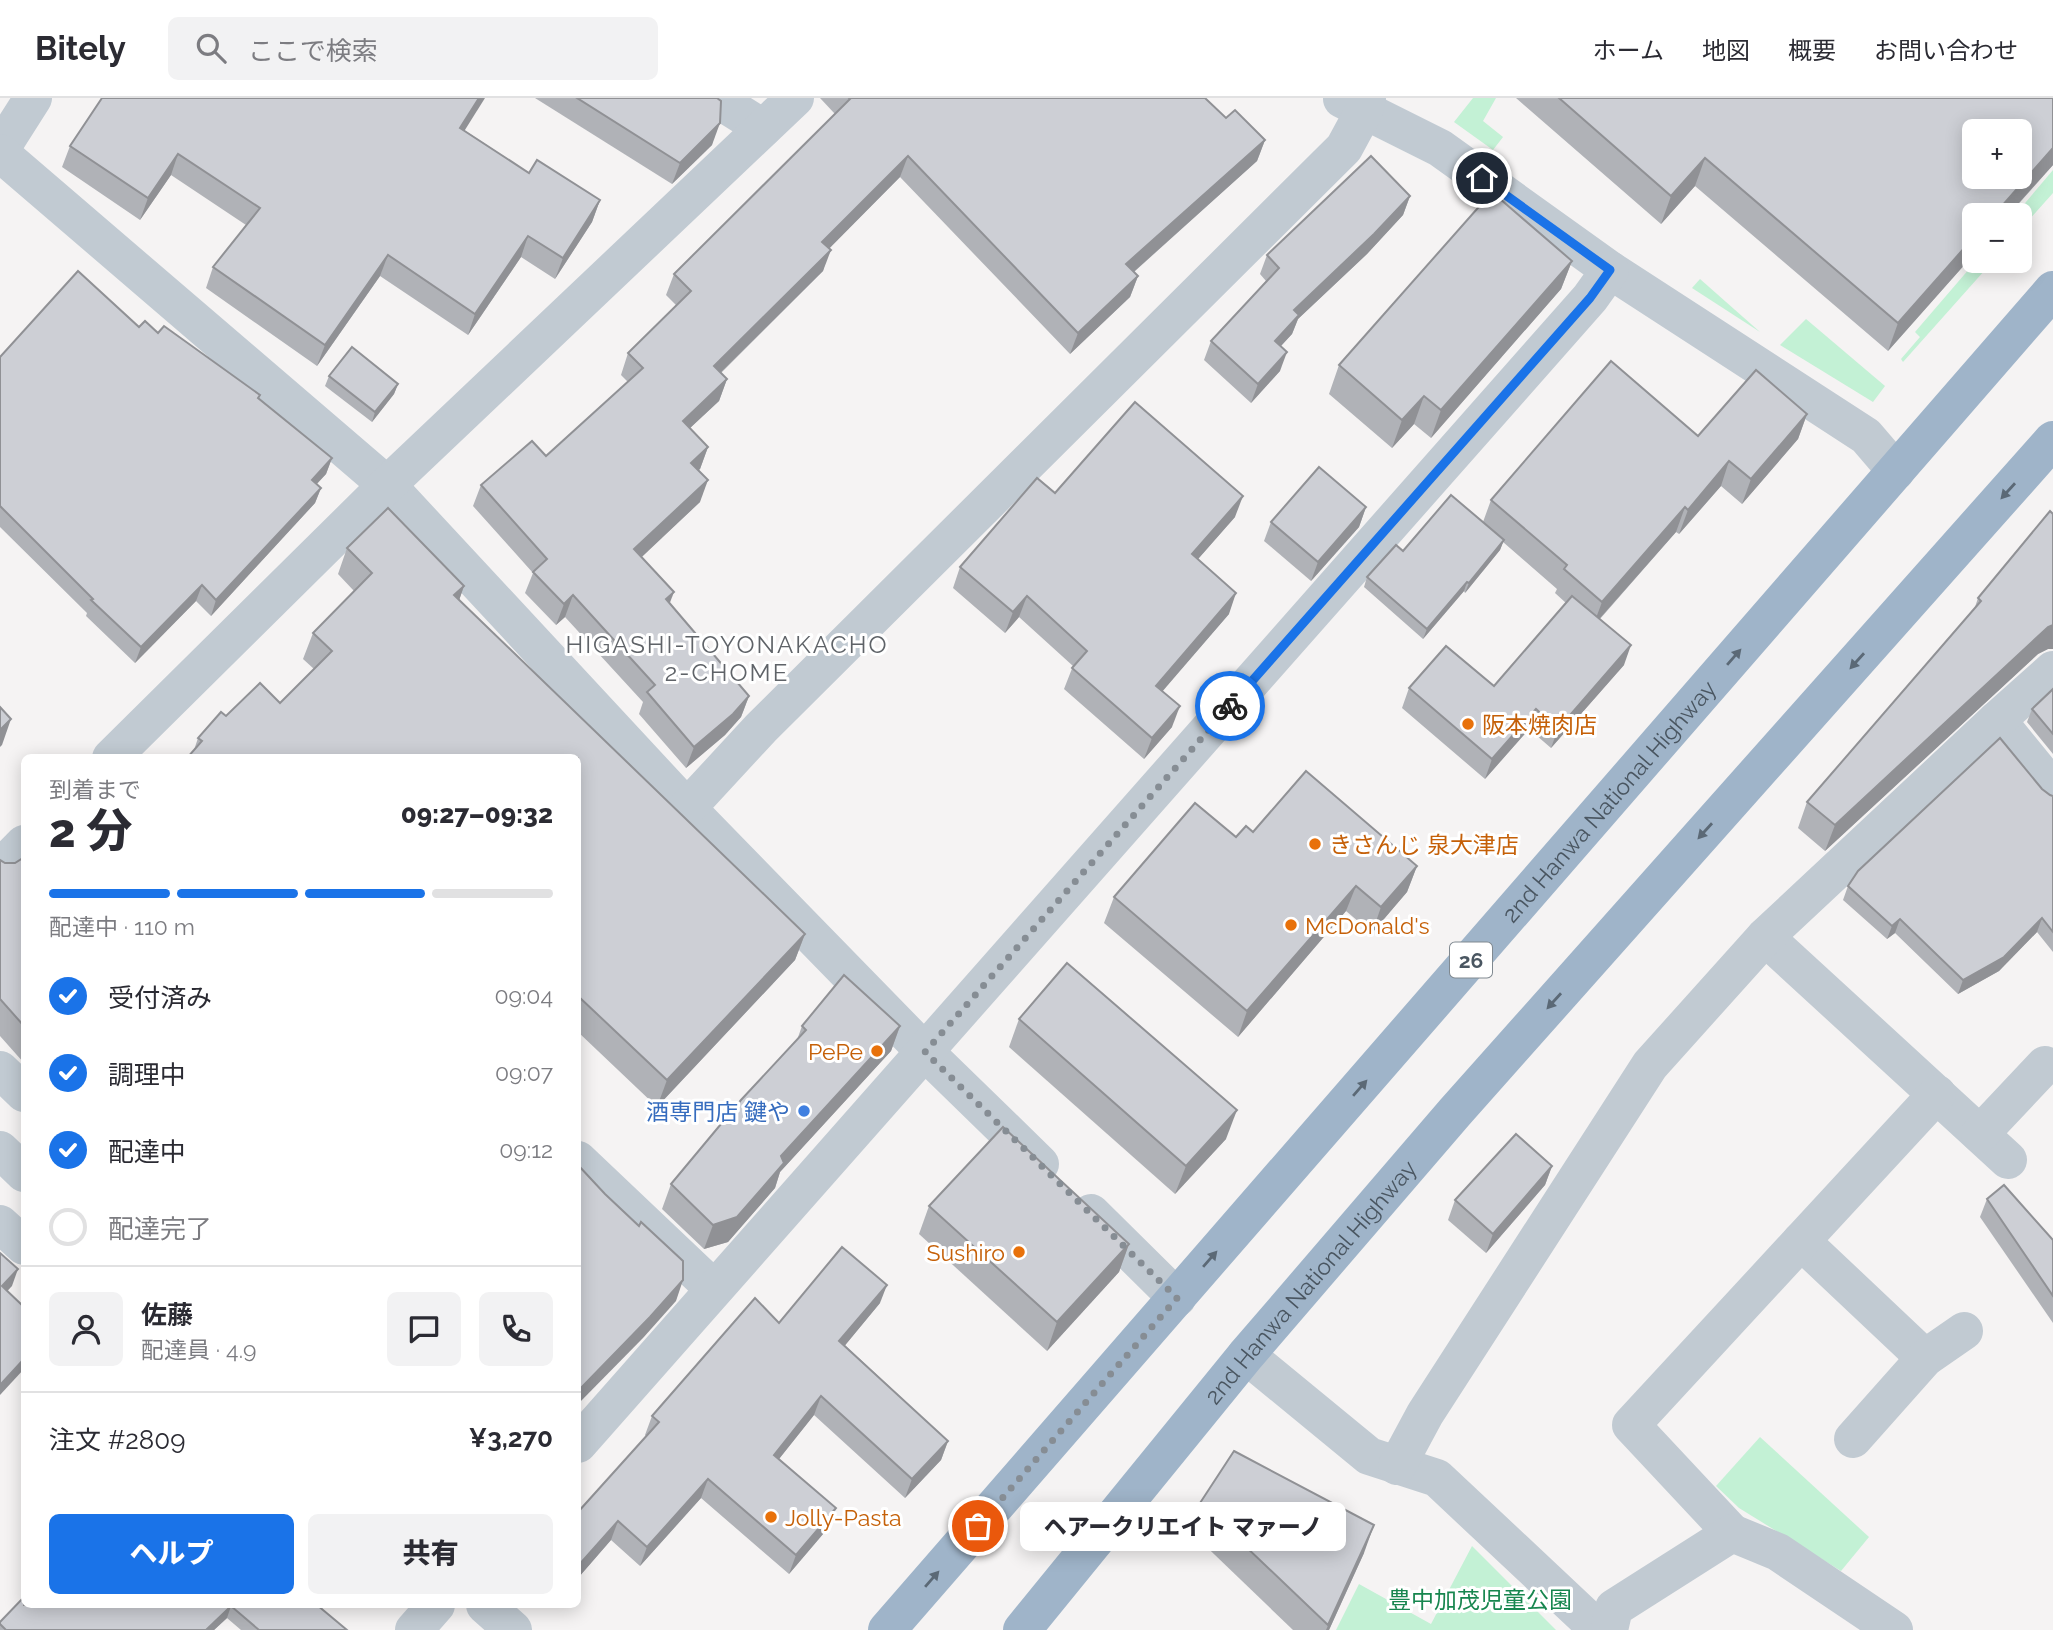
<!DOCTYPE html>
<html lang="ja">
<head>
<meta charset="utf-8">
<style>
	:root { --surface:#fff; --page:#f2f2f3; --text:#2b2b33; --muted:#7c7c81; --line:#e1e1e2; --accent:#1a73e8 }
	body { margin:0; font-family:Raleway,"Noto Sans JP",sans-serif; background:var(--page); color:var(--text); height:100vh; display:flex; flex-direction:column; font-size:26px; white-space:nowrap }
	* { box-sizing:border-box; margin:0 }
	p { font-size:23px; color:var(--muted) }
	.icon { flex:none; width:38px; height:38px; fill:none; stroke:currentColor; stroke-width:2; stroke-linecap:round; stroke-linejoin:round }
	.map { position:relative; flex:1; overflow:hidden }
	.sheet { position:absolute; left:21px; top:656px; width:560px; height:854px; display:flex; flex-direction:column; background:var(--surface); border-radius:10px; box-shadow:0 4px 18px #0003 }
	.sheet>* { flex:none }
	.controls { position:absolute; left:1962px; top:21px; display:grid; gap:14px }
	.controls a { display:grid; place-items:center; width:70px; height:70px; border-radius:10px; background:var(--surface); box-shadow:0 4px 18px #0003; font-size:35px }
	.pin { position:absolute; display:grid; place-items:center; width:60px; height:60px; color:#fff; margin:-30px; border:4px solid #fff; border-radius:50%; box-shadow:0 2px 7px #0007 }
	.courier { position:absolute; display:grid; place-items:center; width:70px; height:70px; margin:-35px; border:5px solid #1a73e8; border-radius:50%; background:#fff; color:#222; box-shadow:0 2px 9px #0007 }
	.bubble { position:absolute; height:49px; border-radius:10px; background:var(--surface); box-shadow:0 4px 18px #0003; font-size:23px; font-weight:800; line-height:49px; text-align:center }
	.overview em { font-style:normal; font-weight:800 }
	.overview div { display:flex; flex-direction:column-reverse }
	.overview { display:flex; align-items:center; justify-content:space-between; height:119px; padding:0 28px }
	h1 { font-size:46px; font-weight:800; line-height:52px }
	.bar { display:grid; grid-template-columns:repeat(4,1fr); gap:10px 7px; align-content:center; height:84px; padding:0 28px }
	.bar i { height:9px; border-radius:5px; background:var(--line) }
	.bar .on { background:var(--accent) }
	.bar p { grid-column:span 4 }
	.line { display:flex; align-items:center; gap:18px; padding:0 28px; border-top:2px solid var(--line) }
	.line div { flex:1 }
	.round { display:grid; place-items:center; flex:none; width:74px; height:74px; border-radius:10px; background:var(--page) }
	ol { padding:0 28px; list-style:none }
	li { display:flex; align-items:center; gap:21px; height:77px }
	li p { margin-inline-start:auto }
	li .icon { padding:7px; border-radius:50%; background:var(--accent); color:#fff; stroke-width:4 }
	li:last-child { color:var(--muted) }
	li i { width:38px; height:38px; border:4px solid var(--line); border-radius:50% }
	.primary-button { display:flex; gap:14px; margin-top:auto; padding:14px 28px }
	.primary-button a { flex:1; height:80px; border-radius:10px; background:var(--accent); color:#fff; font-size:28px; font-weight:800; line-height:80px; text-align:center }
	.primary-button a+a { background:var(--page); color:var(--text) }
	header { display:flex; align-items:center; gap:42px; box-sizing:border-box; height:98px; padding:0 35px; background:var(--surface); border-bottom:2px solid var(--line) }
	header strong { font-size:33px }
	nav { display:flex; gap:38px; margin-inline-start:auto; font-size:24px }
	.search { width:490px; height:63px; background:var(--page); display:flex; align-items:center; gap:18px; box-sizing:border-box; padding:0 24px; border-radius:10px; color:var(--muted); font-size:26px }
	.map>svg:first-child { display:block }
</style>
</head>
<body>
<header>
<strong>Bitely</strong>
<div class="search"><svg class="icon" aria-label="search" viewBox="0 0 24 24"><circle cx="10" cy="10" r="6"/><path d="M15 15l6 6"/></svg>ここで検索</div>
<nav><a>ホーム</a><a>地図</a><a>概要</a><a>お問い合わせ</a></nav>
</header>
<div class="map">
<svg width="2053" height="1532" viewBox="0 0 2053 1532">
	<rect width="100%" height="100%" fill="#f5f3f3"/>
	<g fill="#c3f1d5">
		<path d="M1473 0H1496L1483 23 1503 39 1493 52 1454 24Z"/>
		<path d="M2053 72V95L2020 132V117H2015Z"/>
		<path d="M1976 163H1993L1903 264 1901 261 1920 239 1915 234Z"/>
		<path d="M1700 181 1760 234 1692 190Z"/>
		<path d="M1806 221 1885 288 1873 304 1780 247Z"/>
		<path d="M1760 1339 1869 1439 1841 1473 1739 1410 1716 1388Z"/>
		<path d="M1472 1448 1556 1532H1336L1359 1486 1431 1526Z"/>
	</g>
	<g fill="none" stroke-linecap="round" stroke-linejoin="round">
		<g stroke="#c1cad2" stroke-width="38">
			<path d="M715 0 763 30"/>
			<path d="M1342 1 1440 50 1610 172 1866 338 1896 373"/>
			<path d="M0 52 33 0"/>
			<path d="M0 55 387 387 687 710 925 954 1040 1066"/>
			<path d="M1997 622 2053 691"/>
			<path d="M111 660 387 387 795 0"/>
			<path d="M687 710 761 630 1344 50 1364 13 1367 0"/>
			<path d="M0 770 24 746"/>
			<path d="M1765 839 2008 1062"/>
			<path d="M1980 1036 2045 967"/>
			<path d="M578 1062 714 1191"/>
			<path d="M1091 1115 1177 1200"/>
			<path d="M1801 1143 1925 1260"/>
			<path d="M1246 1257 1369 1358 1437 1380 1599 1532"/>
			<path d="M1853 1341 1925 1260 1964 1233"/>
			<path d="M578 1346 1590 200 1610 172"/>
			<path d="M1397 1368 1425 1316 1650 967 1765 839 1997 622 2053 572"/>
			<path d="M1732 1435 1631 1327 1937 996"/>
			<path d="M414 1532 436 1507"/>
			<path d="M1609 1532 1614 1510 1732 1435 1778 1454 1894 1532"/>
		</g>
		<g stroke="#c1cad2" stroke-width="38">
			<path d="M0 972 24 995"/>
			<path d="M0 1052 24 1075"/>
			<path d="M0 1126 24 1148"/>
			<path d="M485 1507 513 1532"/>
		</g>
		<g stroke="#9fb4c9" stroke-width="38">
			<path id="s1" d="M887 1532 2053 192"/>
			<path id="s2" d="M1022 1532 1246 1257 1455 1014 2053 342"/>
		</g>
	</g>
	<circle fill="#7bb799" cx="1491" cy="1500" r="10"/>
	<g fill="#b0b2b7">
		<path d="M535 0H717L712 47 672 86Z"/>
		<path d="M820 0H1205L1226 20 1265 42 1257 63 1134 174 1138 178 1130 199 1070 256 900 79 829 150 823 173 721 275 727 281 719 303 690 330 708 349 700 371 698 372 700 404 641 459 670 505 749 598 741 619 725 637 686 670 639 616 643 604 565 519 556 527 525 495 533 475 473 408 481 387 546 358 628 284 621 277 628 255 676 207 666 197 674 176 835 16Z"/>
		<path d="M1516 0H2053V67L1888 253 1695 88 1661 126Z"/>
		<path d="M464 32 529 75 600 102 592 124 555 181 521 159 468 237 380 178 317 268 206 190 213 169 246 127 171 77 140 122 62 69 70 48Z"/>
		<path d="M1410 98 1403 117 1367 156 1298 221 1292 236 1281 248 1280 273 1251 305 1204 262 1211 243 1266 183 1260 176 1267 157Z"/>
		<path d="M1572 163 1561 191 1431 340 1414 326 1392 350 1329 296 1339 267Z"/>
		<path d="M139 229 158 235 260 297 259 301 332 360 326 376 317 386 321 390 315 405 211 518 196 503 135 565 86 518 87 515 0 429V259Z"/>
		<path d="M329 278 398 286 394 296 372 324 325 288Z"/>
		<path d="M1807 316 1798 341 1742 406 1721 388 1679 436 1676 434 1600 521 1624 567 1551 650 1529 631 1485 681 1402 610 1409 590 1494 588 1566 505 1555 495 1557 491 1503 444 1500 452 1465 495 1464 493 1423 541 1364 489 1367 479 1483 424 1491 402 1698 338Z"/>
		<path d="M1055 395 1235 419 1198 461 1229 516 1162 593 1172 629 1144 661 1064 591 1073 568 1019 519 1005 535 953 490 960 469Z"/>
		<path d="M1366 409 1359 429 1311 483 1264 443 1271 424Z"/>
		<path d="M347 450 464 488 459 502 805 836 795 862 657 1009 578 934V660L194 652 198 640 226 618 280 605 314 571 303 561 313 535 354 493 338 476Z"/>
		<path d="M1978 500 2048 551 2038 556 1825 753 1798 730 1807 704 1974 512Z"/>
		<path d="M2053 591V656L2027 624 2032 611Z"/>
		<path d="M2042 691 2050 697 2053 698V854L2037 834 1999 873 1958 896 1895 835 1887 841 1843 802 1848 788Z"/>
		<path d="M1253 734 1417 768 1407 794 1372 835 1346 813 1238 939 1104 825 1114 799 1236 739Z"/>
		<path d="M0 762 5 765H15L24 762V965L0 938Z"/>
		<path d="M1019 921 1226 1041 1175 1096 1009 949Z"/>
		<path d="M802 928H900L891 953 780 1074 775 1090 728 1144 704 1151 662 1111 671 1086 797 942Z"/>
		<path d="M1552 1068 1545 1087 1486 1155 1448 1122 1455 1102Z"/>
		<path d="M1987 1101 2053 1142V1225L1980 1119Z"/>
		<path d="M929 1108 1129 1146 1119 1174 1047 1253 919 1136Z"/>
		<path d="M880 1205 845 1247 948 1343 941 1362 905 1400 814 1317 779 1361 836 1410 829 1429 789 1476 701 1400 640 1468 611 1442 578 1480V1414L646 1338 645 1337 652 1318 779 1225Z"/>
		<path d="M1200 1405 1364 1455 1329 1532H1293L1190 1433Z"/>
		<path d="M24 1499 317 1507 347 1532H241L227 1520 214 1532H0V1524Z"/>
	</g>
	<g fill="#909195">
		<path d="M479 0H485L453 51 460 30Z"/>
		<path d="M720 25 712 47 672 86 680 65Z"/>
		<path d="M1265 42 1257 63 1119 187 1126 166Z"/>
		<path d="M2053 50V67L2008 117H1994Z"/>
		<path d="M178 56 171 77 140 122 148 100Z"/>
		<path d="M908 58 900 79 815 165 822 144Z"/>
		<path d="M1705 60 1695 88 1661 126 1671 98Z"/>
		<path d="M1410 98 1403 117 1367 156 1298 221 1292 236 1268 262 1275 243 1294 212Z"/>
		<path d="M600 102 592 124 555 181 563 160Z"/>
		<path d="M528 138 521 159 468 237 475 216Z"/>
		<path d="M1974 139V156L1888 253 1898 225Z"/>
		<path d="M831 152 823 173 706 289 714 268Z"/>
		<path d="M388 157 380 178 317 268 325 247Z"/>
		<path d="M1572 163 1561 191 1431 340 1441 312Z"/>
		<path d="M1138 178 1130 199 1070 256 1078 235Z"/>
		<path d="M1287 254 1280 273 1251 305 1258 286Z"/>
		<path d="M727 281 719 303 675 344 683 323Z"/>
		<path d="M398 286 394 296 372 324 375 314Z"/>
		<path d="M1424 298 1414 326 1392 350 1402 322Z"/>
		<path d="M1807 316 1798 341 1742 406 1751 381Z"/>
		<path d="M708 349 700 371 683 386 691 365Z"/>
		<path d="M332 360 326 376 306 397 312 382Z"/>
		<path d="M1729 363 1721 388 1679 436 1688 412Z"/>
		<path d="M708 382 700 404 627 473 634 451Z"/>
		<path d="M321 390 315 405 211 518 216 502Z"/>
		<path d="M1243 398 1235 419 1184 477 1192 456Z"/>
		<path d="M1366 409 1359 429 1311 483 1318 464Z"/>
		<path d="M1685 409 1676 434 1593 528 1602 504Z"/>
		<path d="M1504 442 1500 452 1465 495 1469 485Z"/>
		<path d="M1467 484 1464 493 1423 541 1427 531Z"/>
		<path d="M202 487 196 503 135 565 141 549Z"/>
		<path d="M464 488 455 514 454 497Z"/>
		<path d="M674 494 666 515V501Z"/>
		<path d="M1236 495 1229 516 1149 609 1156 588Z"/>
		<path d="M573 497 565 519 556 527 564 506Z"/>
		<path d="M1027 498 1019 519 1005 535 1013 514Z"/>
		<path d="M2053 527V551H2048L2038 556 1825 753 1835 727 2048 529Z"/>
		<path d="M1631 547 1624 567 1551 650 1558 631Z"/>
		<path d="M749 598 741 619 725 637 686 670 694 649Z"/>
		<path d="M1180 608 1172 629 1144 661 1152 640Z"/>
		<path d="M1536 611 1529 631 1485 681 1492 661Z"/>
		<path d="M11 621 2 647 0 649V632Z"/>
		<path d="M1417 768 1407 794 1372 835 1381 809Z"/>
		<path d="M1356 788 1346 813 1238 939 1247 913Z"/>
		<path d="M2042 820 2037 834 1999 873 1958 896 1963 882Z"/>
		<path d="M1900 821 1895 835 1887 841 1892 828Z"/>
		<path d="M805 836 795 862 657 1009 667 982Z"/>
		<path d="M900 928 891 953 780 1074 775 1090 728 1144 704 1151 713 1127 781 1058Z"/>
		<path d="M1237 1012 1226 1041 1175 1096 1186 1068Z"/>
		<path d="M1552 1068 1545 1087 1486 1155 1493 1136Z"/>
		<path d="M1129 1146 1119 1174 1047 1253 1057 1224Z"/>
		<path d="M18 1171 12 1188 0 1201 2 1188Z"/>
		<path d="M683 1182 676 1203 643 1240 578 1306V1293Z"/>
		<path d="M887 1187 880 1205 833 1262 839 1243Z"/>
		<path d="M24 1261V1271L0 1297V1287Z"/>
		<path d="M821 1298 814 1317 767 1376 774 1357Z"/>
		<path d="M948 1343 941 1362 905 1400 912 1381Z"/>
		<path d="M708 1381 701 1400 640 1468 647 1449Z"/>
		<path d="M836 1410 829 1429 789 1476 796 1457Z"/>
		<path d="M618 1423 611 1442 578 1480V1468Z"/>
		<path d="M1374 1427 1364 1455 1329 1532H1326Z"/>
		<path d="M231 1508 227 1520 214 1532H206Z"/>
	</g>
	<g fill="#cdcfd5" stroke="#909195" stroke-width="2" fill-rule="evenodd">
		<path d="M102 0H479L460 30 529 75 537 62 600 102 563 160 528 138 475 216 388 157 325 247 213 169 260 110 178 56 148 100 70 48Z"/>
		<path d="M577 0H717L721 3 720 25 680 65Z"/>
		<path d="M849 0H1205L1226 20 1235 12 1265 42 1126 166 1138 178 1078 235 908 58 822 144 831 152 714 268 727 281 683 323 708 349 691 365 708 382 634 451 674 494 666 501 749 598 733 616 694 649 647 594 655 587 573 497 564 506 533 474 547 461 481 387 532 343 546 358 643 270 628 255 691 193 674 176 850 1Z"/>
		<path d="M1559 0H2053V50L1994 117H1974V139L1898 225 1705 60 1671 98ZM1974 33H2020V79H1974Z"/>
		<path d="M1371 58 1410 98 1374 136 1294 212 1299 217 1275 243 1287 254 1258 286 1211 243 1279 170 1267 157Z"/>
		<path d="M1492 94 1572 163 1441 312 1424 298 1402 322 1339 267Z"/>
		<path d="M78 173 139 229 145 223 158 235 164 228 260 297 258 300 332 360 312 382 321 390 216 502 202 487 141 549 91 502 93 501 0 408V259Z"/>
		<path d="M352 249 398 286 375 314 329 278Z"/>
		<path d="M1611 263 1698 338 1756 272 1807 316 1751 381 1729 363 1688 412 1685 409 1602 504 1564 471 1567 467 1491 402Z"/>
		<path d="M1135 304 1243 398 1192 456 1236 495 1156 588 1180 608 1152 640 1072 570 1087 553 1027 498 1013 514 960 469 1037 380 1055 395Z"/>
		<path d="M1319 369 1366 409 1318 464 1271 424Z"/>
		<path d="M1451 397 1504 442 1469 485 1467 484 1427 531 1367 479 1396 447 1403 453Z"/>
		<path d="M388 410 464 488 454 497 805 836 667 982 578 898V660H187L202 643 198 640 221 614 226 618 260 585 280 605 332 553 313 535 372 475 347 450Z"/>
		<path d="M2050 413 2053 416V527L2048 529 1835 727 1807 704 1981 503 1978 500Z"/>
		<path d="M1572 498 1631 547 1558 631 1536 611 1492 661 1409 590 1446 548 1494 588Z"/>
		<path d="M2053 591V636L2032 611Z"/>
		<path d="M0 609 11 621 0 632Z"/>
		<path d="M2000 640 2042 691 2050 697 2053 698V834L2042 820 2004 859 1963 882 1900 821 1892 828 1848 788 1858 773Z"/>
		<path d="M1306 673 1417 768 1381 809 1356 788 1247 913 1114 799 1195 705 1236 739 1246 728 1253 734Z"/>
		<path d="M23 760 24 762V928L0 901V762L5 765H15Z"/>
		<path d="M1067 865 1237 1012 1186 1068 1019 921Z"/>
		<path d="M844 877 900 928 781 1058 784 1065 737 1119 713 1127 671 1086 741 1002 806 932 802 928Z"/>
		<path d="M1003 1029 1129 1146 1057 1224 929 1108Z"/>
		<path d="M1516 1036 1552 1068 1493 1136 1455 1102Z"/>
		<path d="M578 1067 605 1096 639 1128 641 1124 683 1163V1182L650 1219 578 1293Z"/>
		<path d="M2004 1087 2053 1142V1198L1987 1101Z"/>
		<path d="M842 1149 887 1187 839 1243 948 1343 912 1381 821 1298 774 1357 836 1410 796 1457 708 1381 647 1449 618 1423 578 1468V1414L659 1324 652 1318 755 1200 779 1225Z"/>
		<path d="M0 1155 18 1171 2 1188 24 1209V1261L0 1287Z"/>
		<path d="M1234 1353 1374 1427 1328 1527 1200 1405Z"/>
		<path d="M24 1499V1507H317L347 1532H259L231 1508 206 1532H6L0 1526V1524Z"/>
	</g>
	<defs><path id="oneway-solid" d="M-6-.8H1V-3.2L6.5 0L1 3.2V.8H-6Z" transform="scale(1.75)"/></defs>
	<g fill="#5b6976">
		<use href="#oneway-solid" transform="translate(2008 393) rotate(132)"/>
		<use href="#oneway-solid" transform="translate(1734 559) rotate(-49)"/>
		<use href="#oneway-solid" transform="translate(1857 563) rotate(132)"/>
		<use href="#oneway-solid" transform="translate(1705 733) rotate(132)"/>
		<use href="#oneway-solid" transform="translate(1554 903) rotate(132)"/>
		<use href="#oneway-solid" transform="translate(1360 990) rotate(-49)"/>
		<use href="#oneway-solid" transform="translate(1210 1161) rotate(-49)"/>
		<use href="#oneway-solid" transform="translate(932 1481) rotate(-49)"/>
	</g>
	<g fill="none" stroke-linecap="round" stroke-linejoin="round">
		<path stroke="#868d94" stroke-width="7" stroke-dasharray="0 12.6" d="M978 1428 1177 1200 925 954 1230 608"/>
		<path stroke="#1a73e8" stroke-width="9" d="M1230 608 1590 200 1610 172 1482 80"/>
	</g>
	<g fill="#e8710a" stroke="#fff" stroke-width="2.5">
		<circle cx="1468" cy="626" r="7"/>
		<circle cx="1315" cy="746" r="7"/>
		<circle cx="1291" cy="827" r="7"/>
		<circle cx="877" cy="953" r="7"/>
		<circle cx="1019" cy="1154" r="7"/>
		<circle cx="771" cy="1419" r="7"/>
	</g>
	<circle fill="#3f7fe0" stroke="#fff" stroke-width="2.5" cx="804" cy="1013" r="7"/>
	<g text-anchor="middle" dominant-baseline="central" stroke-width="6" stroke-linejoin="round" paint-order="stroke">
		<rect fill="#fff" stroke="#808990" stroke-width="2" x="1450" y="844.5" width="42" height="35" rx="5"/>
		<g font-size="21" font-weight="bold" fill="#4a5661">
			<text x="1471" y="862">26</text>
		</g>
		<g font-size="23" fill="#c56008" stroke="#fff" text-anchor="start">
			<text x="1482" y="626">阪本焼肉店</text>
			<text x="1329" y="746">きさんじ 泉大津店</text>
			<text x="1305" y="827">McDonald's</text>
			<text x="863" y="953" text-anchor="end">PePe</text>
			<text x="1005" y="1154" text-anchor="end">Sushiro</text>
			<text x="785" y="1419">Jolly-Pasta</text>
		</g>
		<g font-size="23" fill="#4a5661" stroke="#fff">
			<text stroke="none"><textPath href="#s1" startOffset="1099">2nd Hanwa National Highway</textPath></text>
			<text stroke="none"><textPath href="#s2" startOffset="452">2nd Hanwa National Highway</textPath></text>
		</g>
		<g font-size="23" fill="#366cbe" stroke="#fff" text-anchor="end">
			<text x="790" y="1013">酒専門店 鍵や</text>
		</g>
		<g font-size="23" fill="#17864f" stroke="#fff">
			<text x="1480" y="1501">豊中加茂児童公園</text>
		</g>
		<g font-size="24" letter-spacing="2" fill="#5f6368" stroke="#fff">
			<text x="727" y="546">HIGASHI-TOYONAKACHO<tspan x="727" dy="28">2-CHOME</tspan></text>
		</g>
	</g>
</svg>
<div class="controls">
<a>+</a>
<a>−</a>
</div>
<div class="pin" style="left:978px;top:1428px;background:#ea580c"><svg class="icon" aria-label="bag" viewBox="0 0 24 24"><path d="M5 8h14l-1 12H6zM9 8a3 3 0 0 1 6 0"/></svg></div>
<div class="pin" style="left:1482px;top:80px;background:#1f2937"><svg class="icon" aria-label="home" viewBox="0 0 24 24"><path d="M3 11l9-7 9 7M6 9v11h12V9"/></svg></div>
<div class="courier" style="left:1230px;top:608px"><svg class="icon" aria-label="bike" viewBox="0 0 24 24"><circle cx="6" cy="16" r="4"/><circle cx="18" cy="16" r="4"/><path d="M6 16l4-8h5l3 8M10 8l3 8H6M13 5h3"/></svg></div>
<div class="bubble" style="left:1020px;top:1404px;width:326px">ヘアークリエイト マァーノ</div>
<section class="sheet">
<div class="overview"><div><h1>2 分</h1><p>到着まで</p></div><em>09:27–09:32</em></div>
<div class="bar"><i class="on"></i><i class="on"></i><i class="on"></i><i></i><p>配達中 · 110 m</p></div>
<ol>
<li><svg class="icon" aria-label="check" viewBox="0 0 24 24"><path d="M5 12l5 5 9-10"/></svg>受付済み<p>09:04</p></li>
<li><svg class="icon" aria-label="check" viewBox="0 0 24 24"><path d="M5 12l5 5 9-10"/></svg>調理中<p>09:07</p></li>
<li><svg class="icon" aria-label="check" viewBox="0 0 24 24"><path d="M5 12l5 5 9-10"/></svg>配達中<p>09:12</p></li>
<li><i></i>配達完了</li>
</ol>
<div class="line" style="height:126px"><a class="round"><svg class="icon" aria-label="person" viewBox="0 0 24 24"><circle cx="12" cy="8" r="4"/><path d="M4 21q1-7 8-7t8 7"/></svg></a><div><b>佐藤</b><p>配達員 · 4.9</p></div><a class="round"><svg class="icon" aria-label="chat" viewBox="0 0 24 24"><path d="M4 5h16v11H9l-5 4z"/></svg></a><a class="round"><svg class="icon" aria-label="phone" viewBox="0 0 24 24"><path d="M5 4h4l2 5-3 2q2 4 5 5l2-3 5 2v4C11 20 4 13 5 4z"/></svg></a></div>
<div class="line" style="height:91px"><div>注文 #2809</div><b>¥3,270</b></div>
<div class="primary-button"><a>ヘルプ</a><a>共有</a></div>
</section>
</div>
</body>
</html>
